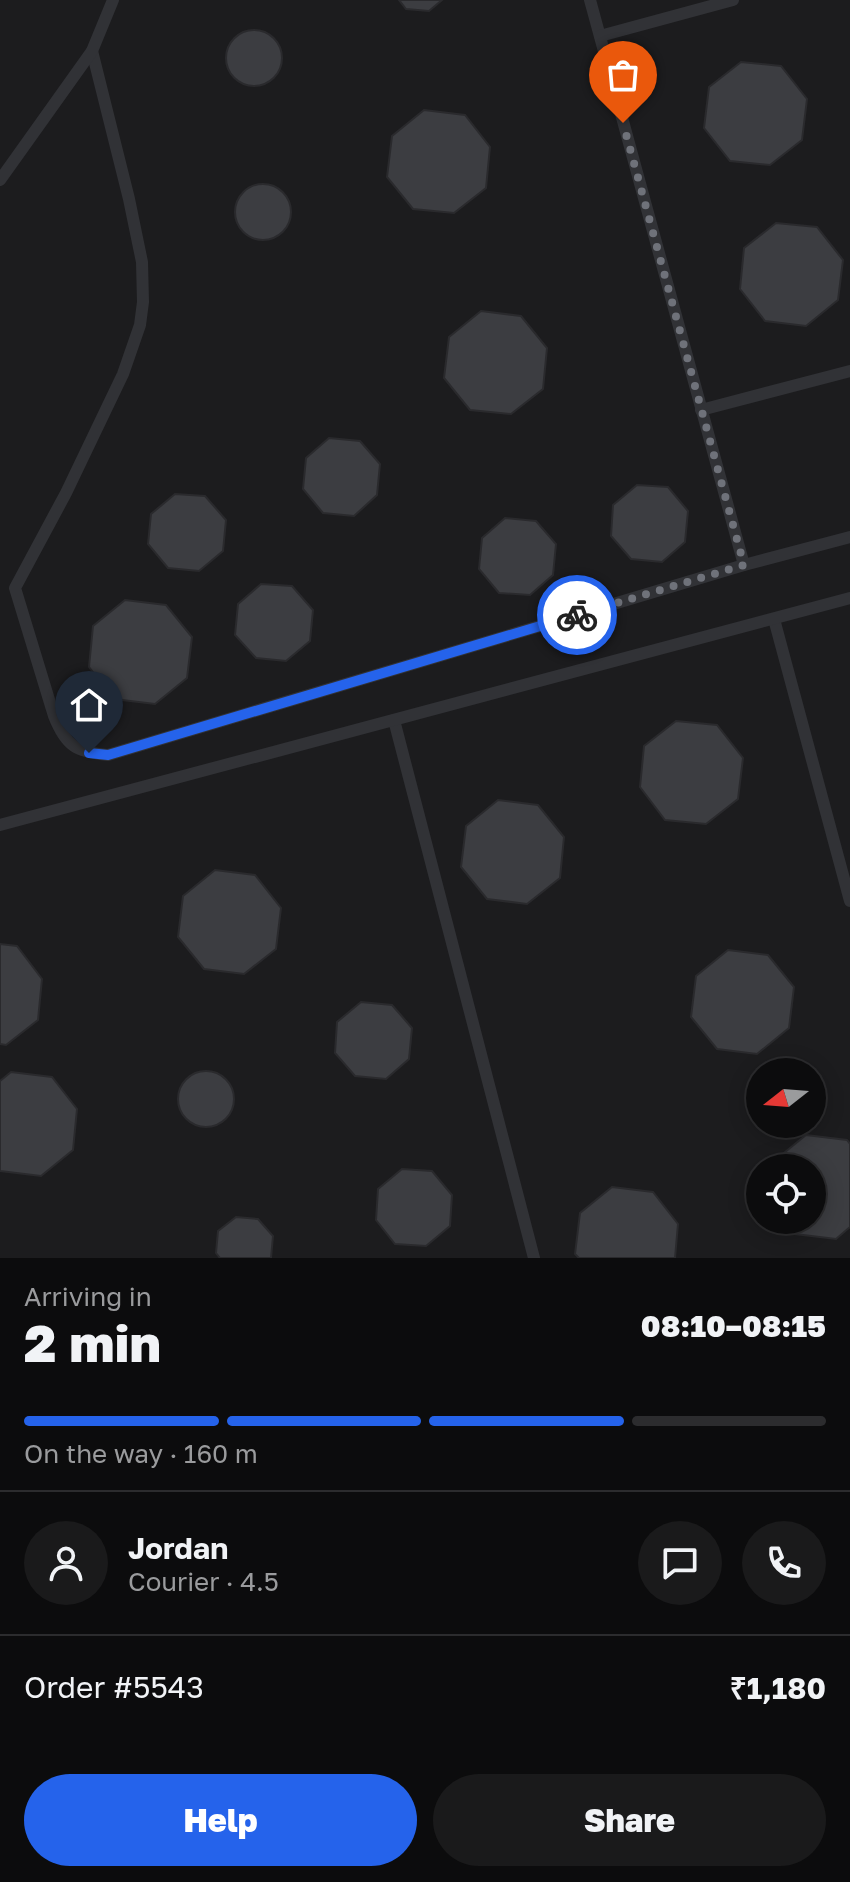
<!DOCTYPE html>
<html lang="en">
<head>
<meta charset="utf-8">
<style>
	:root { --surface:#0c0c0d; --page:#1a1a1b; --text:#f1f3f6; --muted:#9a9b9d; --line:#2c2c2e; --accent:#2563eb }
	body { margin:0; font-family:"Golos Text",sans-serif; background:var(--page); color:var(--text); height:100vh; display:flex; flex-direction:column; font-size:30px; white-space:nowrap }
	* { box-sizing:border-box; margin:0 }
	p { font-size:26px; color:var(--muted) }
	.icon { flex:none; width:44px; height:44px; fill:none; stroke:currentColor; stroke-width:2; stroke-linecap:round; stroke-linejoin:round }
	.map { position:relative; height:1258px; overflow:hidden }
	.sheet { display:flex; flex-direction:column; background:var(--surface); flex:1 }
	.sheet>* { flex:none }
	.needle { width:52px; rotate:253deg }
	.controls { position:absolute; left:746px; top:1058px; display:grid; gap:16px }
	.controls a { display:grid; place-items:center; width:80px; height:80px; border-radius:50%; background:var(--surface); box-shadow:0 4px 20px #0003,0 0 0 2px var(--line); font-size:40px }
	.pin { position:absolute; display:grid; place-items:center; width:68px; height:68px; color:#fff; margin:-82px -34px; border-radius:50% 50% 50% 0; rotate:-45deg; box-shadow:0 0 8px #0007 }
	.pin .icon { rotate:45deg }
	.courier { position:absolute; display:grid; place-items:center; width:80px; height:80px; margin:-40px; border:6px solid #2563eb; border-radius:50%; background:#fff; color:#222; box-shadow:0 2px 10px #0007 }
	.overview em { font-style:normal; font-weight:800 }
	.overview div { display:flex; flex-direction:column-reverse }
	.overview { display:flex; align-items:center; justify-content:space-between; height:136px; padding:0 24px }
	h1 { font-size:52px; font-weight:800; line-height:60px }
	.bar { display:grid; grid-template-columns:repeat(4,1fr); gap:12px 8px; align-content:center; height:96px; padding:0 24px }
	.bar i { height:10px; border-radius:6px; background:var(--line) }
	.bar .selected { background:var(--accent) }
	.bar p { grid-column:span 4 }
	.line { display:flex; align-items:center; gap:20px; padding:0 24px; border-top:2px solid var(--line) }
	.line div { flex:1 }
	.round { display:grid; place-items:center; flex:none; width:84px; height:84px; border-radius:42px; background:var(--page) }
	.button { display:flex; gap:16px; margin-top:auto; padding:16px 24px }
	.button a { flex:1; height:92px; border-radius:48px; background:var(--accent); color:#fff; font-size:32px; font-weight:800; line-height:92px; text-align:center }
	.button a+a { background:var(--page); color:var(--text) }
	.map>svg:first-child { display:block }
</style>
</head>
<body>
<div class="map">
<svg width="850" height="1258" viewBox="0 0 850 1258">
	<rect width="100%" height="100%" fill="#101011"/>
	<path fill="#1c1c1e" fill-rule="evenodd" d="M0 0H850V1258H0ZM760 1072H812V1124H760ZM760 1168H812V1220H760Z"/>
	<g fill="#3c3d41" stroke="#2a2a2d" stroke-width="2">
		<path d="M399 0H442L429 11 406 9Z"/>
		<circle cx="254" cy="58" r="28"/>
		<path d="M741 62 781 66 807 99 802 140 770 165 730 161 704 128 709 87Z"/>
		<path d="M424 110 465 115 490 147 486 188 454 213 413 209 387 177 392 136Z"/>
		<circle cx="263" cy="212" r="28"/>
		<path d="M776 223 817 227 843 260 838 300 806 326 765 321 740 289 744 248Z"/>
		<path d="M481 311 521 316 547 348 543 389 511 414 470 410 444 378 449 337Z"/>
		<path d="M329 438 360 441 380 464 377 495 354 516 323 513 303 489 306 458Z"/>
		<path d="M637 485 668 487 688 511 685 542 662 562 631 559 611 536 613 505Z"/>
		<path d="M175 494 205 496 226 520 223 551 199 571 168 568 148 544 151 514Z"/>
		<path d="M505 518 536 521 556 544 553 575 530 595 499 593 479 569 482 538Z"/>
		<path d="M261 584 292 586 313 610 310 641 286 661 256 658 235 635 238 604Z"/>
		<path d="M125 600 166 605 192 637 187 678 155 704 114 699 89 667 93 626Z"/>
		<path d="M676 721 717 725 743 758 738 799 706 824 665 820 640 787 644 746Z"/>
		<path d="M498 800 538 805 564 837 560 878 527 904 487 899 461 867 466 826Z"/>
		<path d="M215 870 255 875 281 908 276 949 244 974 204 969 178 937 183 896Z"/>
		<path d="M0 944 17 946 42 979 38 1020 6 1045 0 1044Z"/>
		<path d="M728 950 768 955 794 987 789 1028 757 1054 717 1049 691 1017 696 976Z"/>
		<path d="M361 1002 392 1005 412 1028 409 1059 386 1079 355 1076 335 1053 337 1022Z"/>
		<circle cx="206" cy="1099" r="28"/>
		<path d="M11 1072 52 1077 77 1109 73 1150 41 1176 0 1171V1081Z"/>
		<path d="M806 1135 847 1140 850 1144V1227L836 1239 795 1234 784 1220H812V1168H773L774 1161Z"/>
		<path d="M402 1169 432 1171 452 1195 450 1226 426 1246 395 1244 376 1220 378 1189Z"/>
		<path d="M612 1187 653 1192 678 1224 675 1258H579L575 1254 580 1213Z"/>
		<path d="M236 1217 258 1219 273 1236 271 1258H220L216 1253 218 1231Z"/>
	</g>
	<g fill="none" stroke-linecap="round" stroke-linejoin="round">
		<g stroke="#313236" stroke-width="12">
			<path d="M590 0 744 565"/>
			<path d="M600 36 733 0"/>
			<path d="M92 51 129 199 142 262 143 302 140 325 123 374 66 493 15 588 54 716C66 746 76 752 108 755L744 565 850 537"/>
			<path d="M0 180 92 51 113 0"/>
			<path d="M701 410 850 371"/>
			<path d="M774 619 850 901"/>
			<path d="M394 720 534 1258"/>
			<path d="M0 825 850 598"/>
		</g>
	</g>
	<g fill="none" stroke-linecap="round" stroke-linejoin="round">
		<path stroke="#6f727a" stroke-width="8" stroke-dasharray="0 14.4" d="M577 615 744 565 623 123"/>
		<path stroke="#2563eb" stroke-width="10" d="M89 753 108 755 577 615"/>
	</g>
</svg>
<div class="controls">
<a><svg class="needle" viewBox="-14 -14 28 28"><path d="M0-13l5 13h-10z" fill="#e53935"/><path d="M0 13l5-13h-10z" fill="#9a9b9d"/></svg></a>
<a><svg class="icon" aria-label="locate" viewBox="0 0 24 24"><circle cx="12" cy="12" r="6"/><path d="M12 2v4M12 18v4M2 12h4M18 12h4"/></svg></a>
</div>
<div class="pin" style="left:623px;top:123px;background:#ea580c"><svg class="icon" aria-label="bag" viewBox="0 0 24 24"><path d="M5 8h14l-1 12H6zM9 8a3 3 0 0 1 6 0"/></svg></div>
<div class="pin" style="left:89px;top:753px;background:#1f2937"><svg class="icon" aria-label="home" viewBox="0 0 24 24"><path d="M3 11l9-7 9 7M6 9v11h12V9"/></svg></div>
<div class="courier" style="left:577px;top:615px"><svg class="icon" aria-label="bike" viewBox="0 0 24 24"><circle cx="6" cy="16" r="4"/><circle cx="18" cy="16" r="4"/><path d="M6 16l4-8h5l3 8M10 8l3 8H6M13 5h3"/></svg></div>
</div>
<section class="sheet">
<div class="overview"><div><h1>2 min</h1><p>Arriving in</p></div><em>08:10–08:15</em></div>
<div class="bar"><i class="selected"></i><i class="selected"></i><i class="selected"></i><i></i><p>On the way · 160 m</p></div>
<div class="line" style="height:144px"><a class="round"><svg class="icon" aria-label="person" viewBox="0 0 24 24"><circle cx="12" cy="8" r="4"/><path d="M4 21q1-7 8-7t8 7"/></svg></a><div><b>Jordan</b><p>Courier · 4.5</p></div><a class="round"><svg class="icon" aria-label="chat" viewBox="0 0 24 24"><path d="M4 5h16v11H9l-5 4z"/></svg></a><a class="round"><svg class="icon" aria-label="phone" viewBox="0 0 24 24"><path d="M5 4h4l2 5-3 2q2 4 5 5l2-3 5 2v4C11 20 4 13 5 4z"/></svg></a></div>
<div class="line" style="height:104px"><div>Order #5543</div><b>₹1,180</b></div>
<div class="button"><a>Help</a><a>Share</a></div>
</section>
</body>
</html>
